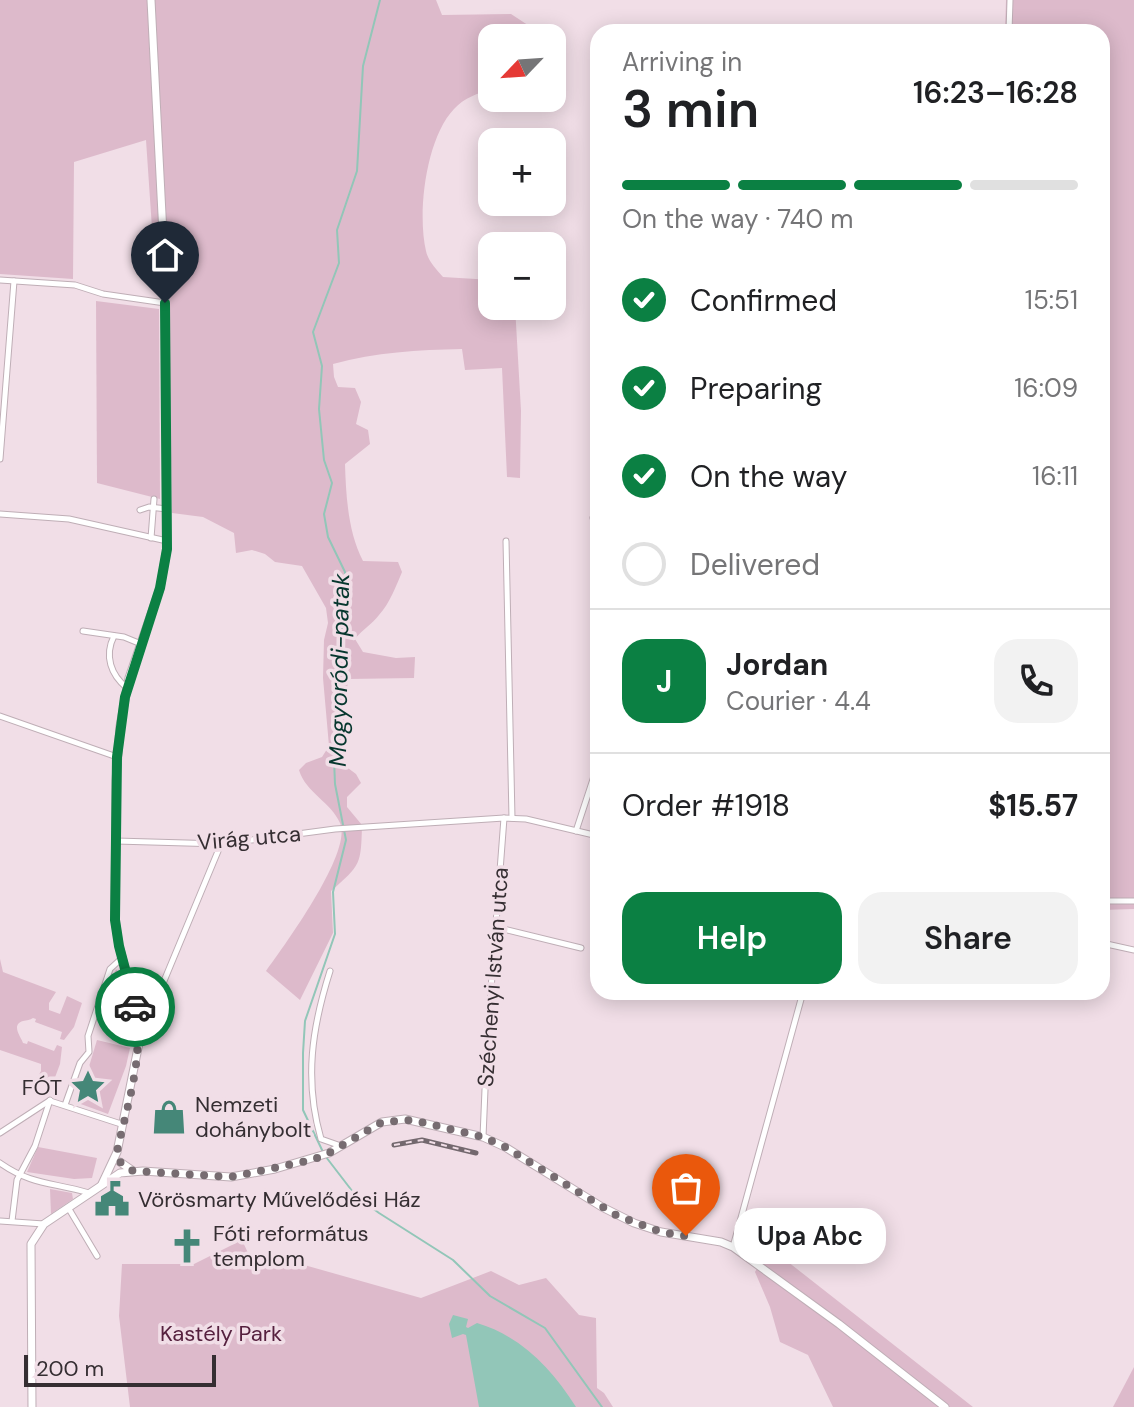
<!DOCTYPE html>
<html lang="en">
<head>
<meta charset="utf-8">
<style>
	:root { --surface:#fff; --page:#f2f2f2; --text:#202124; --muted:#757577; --line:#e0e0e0; --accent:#0b8043 }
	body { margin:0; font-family:"DM Sans",sans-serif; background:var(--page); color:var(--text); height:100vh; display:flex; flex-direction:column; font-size:30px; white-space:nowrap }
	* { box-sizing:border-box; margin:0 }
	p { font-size:26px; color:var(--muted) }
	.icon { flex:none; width:44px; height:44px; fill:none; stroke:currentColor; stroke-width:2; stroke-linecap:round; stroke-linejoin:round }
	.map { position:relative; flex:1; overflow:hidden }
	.details { position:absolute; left:590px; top:24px; width:520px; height:976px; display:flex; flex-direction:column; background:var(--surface); border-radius:24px; box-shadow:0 4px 20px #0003 }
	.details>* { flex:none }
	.needle { width:52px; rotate:245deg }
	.buttons { position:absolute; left:478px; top:24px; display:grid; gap:16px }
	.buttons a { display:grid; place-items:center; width:88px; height:88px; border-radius:16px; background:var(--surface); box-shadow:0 4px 20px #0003; font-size:40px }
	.scale { position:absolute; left:24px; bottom:20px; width:192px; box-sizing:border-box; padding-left:8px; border:4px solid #352e32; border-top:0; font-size:22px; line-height:28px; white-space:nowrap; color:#352e32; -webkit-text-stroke:6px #f1dee7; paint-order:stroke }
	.pin { position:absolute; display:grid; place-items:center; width:68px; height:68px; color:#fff; margin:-82px -34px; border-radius:50% 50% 50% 0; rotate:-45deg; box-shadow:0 0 8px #0007 }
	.pin .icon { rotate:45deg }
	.courier { position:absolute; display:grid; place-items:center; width:80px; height:80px; margin:-40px; border:6px solid #0b8043; border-radius:50%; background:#fff; color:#222; box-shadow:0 2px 10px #0007 }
	.bubble { position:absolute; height:56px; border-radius:24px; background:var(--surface); box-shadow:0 4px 20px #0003; font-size:26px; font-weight:600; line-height:56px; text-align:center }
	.summary em { font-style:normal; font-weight:600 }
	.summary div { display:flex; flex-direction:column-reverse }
	.summary { display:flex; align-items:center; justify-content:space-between; height:136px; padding:0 32px }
	h1 { font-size:52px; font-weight:600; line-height:60px }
	.bar { display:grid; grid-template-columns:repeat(4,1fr); gap:12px 8px; align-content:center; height:96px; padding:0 32px }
	.bar i { height:10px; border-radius:6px; background:var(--line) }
	.bar .on { background:var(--accent) }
	.bar p { grid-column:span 4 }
	.line { display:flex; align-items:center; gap:20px; padding:0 32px; border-top:2px solid var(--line) }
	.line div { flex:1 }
	.round { display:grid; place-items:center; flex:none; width:84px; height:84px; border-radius:24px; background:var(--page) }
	ol { padding:0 32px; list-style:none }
	li { display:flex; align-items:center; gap:24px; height:88px }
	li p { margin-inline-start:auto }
	li .icon { padding:8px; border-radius:50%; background:var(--accent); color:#fff; stroke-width:4 }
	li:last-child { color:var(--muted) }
	li i { width:44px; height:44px; border:4px solid var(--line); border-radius:50% }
	.primary-button { display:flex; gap:16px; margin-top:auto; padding:16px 32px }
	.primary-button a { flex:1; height:92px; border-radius:24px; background:var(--accent); color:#fff; font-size:32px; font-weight:600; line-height:92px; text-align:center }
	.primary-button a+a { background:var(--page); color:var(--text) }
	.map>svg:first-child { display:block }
</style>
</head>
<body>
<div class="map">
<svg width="1134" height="1407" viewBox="0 0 1134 1407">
	<rect width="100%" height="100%" fill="#f1dee7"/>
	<g fill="#ddbacb">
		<path d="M0 0H436L442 15 511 14 540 33 539 38H492V89C477 94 465 97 454 109 426 138 417 213 426 251 428 261 437 270 443 277L492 280V306H515L521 411 520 478 507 477 502 368 465 370 462 349C418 350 376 352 333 364L334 377 338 387 355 388 361 402 356 424 368 430 370 444 345 464C346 496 348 532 363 561L398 562 402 572C396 586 390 603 379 615 372 624 363 629 355 639L363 652 396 658 415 657 414 678 348 679 343 732 344 765 356 774 361 783 347 797V807L362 825C361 864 361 865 331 891L333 933 300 1000 266 971C284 946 353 852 340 823 331 802 306 793 299 770L306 763 322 757 329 746 323 678 324 640 328 623 326 608 302 566 275 562 265 554 252 550 236 553 234 533 203 517 172 513 167 243H153L146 140 74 162 73 279 0 274Z"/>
		<path d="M1006 0H1134V909L1102 910V32H1005Z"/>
		<path d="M96 301 159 309 160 499 97 483Z"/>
		<path d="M0 959 3 972 56 992 49 1003V1010L60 1014 67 996 82 1003 74 1027 64 1040 60 1039 62 1032 35 1022 36 1019 33 1018C30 1020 27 1020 23 1021 10 1025 22 1038 23 1043L27 1044 28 1041 54 1051 57 1045 62 1047 60 1064 51 1088 35 1082 41 1071V1064L0 1050Z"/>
		<path d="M116 969 121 976 129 1007 105 1001Z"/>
		<path d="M97 1040 130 1048 126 1066 108 1114 78 1103Z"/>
		<path d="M38 1147 97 1158 92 1178 74 1179 27 1172Z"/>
		<path d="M50 1189 72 1193 73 1199 51 1214Z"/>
		<path d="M242 1240 254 1266 283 1259 421 1298 491 1271 519 1285 546 1278 579 1315 596 1318 597 1388 604 1393 613 1407H130L119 1316 122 1264H194Z"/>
		<path d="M769 1247 973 1407H833L808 1355 780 1342 770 1307 755 1272Z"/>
		<path d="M1134 1367V1407H1113Z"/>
	</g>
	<path fill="#92c6b8" d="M453 1315 468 1319 466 1327 468 1328 477 1323C521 1336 552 1369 576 1407H479L466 1335 463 1334 452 1338 449 1324Z"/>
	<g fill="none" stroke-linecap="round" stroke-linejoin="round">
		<g stroke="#92c6b8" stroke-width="2">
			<path d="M323 1152 303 1110V1053L305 1021 335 934 333 892 346 840 335 784 334 759 345 572 328 537 324 514 332 483 324 460 319 409 322 366 313 332 339 263 337 230 357 171 363 66 380 0"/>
			<path d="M326 1157 356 1196 379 1213 453 1260 490 1296 545 1328 602 1407"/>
		</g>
		<g stroke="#bfaeb6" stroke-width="7">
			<g id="street">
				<path d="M1009 32 1010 0"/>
				<path d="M0 280 75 285 103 294 165 303"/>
				<path d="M0 459 14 281"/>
				<path d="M140 510 149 507 167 509"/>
				<path d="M0 514 69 519 167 541"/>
				<path d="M593 518 598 529"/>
				<path d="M151 538 154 499"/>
				<path d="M506 541 512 818"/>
				<path d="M83 631 124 637 141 644"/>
				<path d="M114 636C104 656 111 675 127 688"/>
				<path d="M0 716 117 757"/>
				<path d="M576 831 598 764"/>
				<path d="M116 841 221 844 335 829 504 818 526 819 598 836"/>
				<path d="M1102 901H1134"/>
				<path d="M495 927 581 948"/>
				<path d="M1102 943 1134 950"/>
				<path d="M330 971C312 1028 304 1080 321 1139L341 1146"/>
				<path d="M138 1022 149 1017 221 844"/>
				<path d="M50 1101 121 1124"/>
				<path d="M65 1105 80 1063 89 1052 88 1036 110 969 122 958"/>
				<path d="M0 1133 49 1101"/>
				<path d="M483 1137 487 1042 504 818"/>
				<path d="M0 1163C33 1186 53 1182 89 1193"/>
				<path d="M69 1209 97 1256"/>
				<path d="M0 1221 44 1224"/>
				<path d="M12 1221 17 1180 35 1146 50 1100"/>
				<path d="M733 1247 803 992"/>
			</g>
		</g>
		<g stroke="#bfaeb6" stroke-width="9">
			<g id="secondary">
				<path d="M120 1162 133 1171"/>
				<path d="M102 1184 117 1152 139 1043 135 1004 119 946 115 920 116 781 120 726 129 678 160 588 167 549 165 273 151 0"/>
				<path d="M32 1407 31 1244 44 1224 120 1173 143 1171 231 1177 275 1169 329 1153 382 1122 405 1119 483 1137 505 1147 602 1207 634 1223 661 1232 721 1242 733 1247 839 1324 945 1407"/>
			</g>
		</g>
		<use href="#street" stroke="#fff" stroke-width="5"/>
		<use href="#secondary" stroke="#fff" stroke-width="7"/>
		<g stroke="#73686e" stroke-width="5">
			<path id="rail" d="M394 1145 422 1140 476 1153"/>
		</g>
		<use href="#rail" stroke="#f1dee7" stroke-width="2" stroke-dasharray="6" stroke-linecap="butt"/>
	</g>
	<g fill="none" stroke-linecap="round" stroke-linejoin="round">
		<path stroke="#776c71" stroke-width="8" stroke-dasharray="0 14.4" d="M135 1007C145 1056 127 1105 117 1152L120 1162 133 1171 231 1177 312 1160 329 1153 382 1122 412 1120 483 1137 505 1147 616 1215 661 1232 686 1236"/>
		<path stroke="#0b8043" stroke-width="10" d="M135 1007 119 946 115 920 117 757 125 697 160 588 167 549 165 303"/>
	</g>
	<defs>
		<g id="sight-bare" transform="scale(2.76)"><path d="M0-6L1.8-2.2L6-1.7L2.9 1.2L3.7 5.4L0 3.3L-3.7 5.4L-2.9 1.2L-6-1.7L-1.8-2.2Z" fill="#458778" stroke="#f1dee7" stroke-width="2.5" paint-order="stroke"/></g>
		<g id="shop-bare" transform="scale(2.76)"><path d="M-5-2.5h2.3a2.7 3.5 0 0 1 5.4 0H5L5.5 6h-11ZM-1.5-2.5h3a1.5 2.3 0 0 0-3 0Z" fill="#458778" stroke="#f1dee7" stroke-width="2.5" paint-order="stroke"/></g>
		<g id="civic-bare" transform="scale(2.76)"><path d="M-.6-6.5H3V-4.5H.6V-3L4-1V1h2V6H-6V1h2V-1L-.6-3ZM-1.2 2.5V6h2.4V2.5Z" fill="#458778" stroke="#f1dee7" stroke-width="2.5" paint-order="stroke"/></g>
		<g id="church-bare" transform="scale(2.76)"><path d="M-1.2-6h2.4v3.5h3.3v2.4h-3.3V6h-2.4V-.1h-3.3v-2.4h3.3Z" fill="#458778" stroke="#f1dee7" stroke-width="2.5" paint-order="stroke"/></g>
	</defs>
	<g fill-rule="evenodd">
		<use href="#sight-bare" x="88" y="1087"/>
		<use href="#shop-bare" x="169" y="1117"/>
		<use href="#civic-bare" x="112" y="1199"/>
		<use href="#church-bare" x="187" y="1246"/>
	</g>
	<g text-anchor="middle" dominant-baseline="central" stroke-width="7" stroke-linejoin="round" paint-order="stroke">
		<g font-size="22" fill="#352e32" stroke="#f1dee7">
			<text transform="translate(249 838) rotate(-5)">Virág utca</text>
			<text transform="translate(493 977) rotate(-86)">Széchenyi István utca</text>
		</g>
		<g font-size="22" fill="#352e32" stroke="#f1dee7" text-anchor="start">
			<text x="62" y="1087" text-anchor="end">FÓT</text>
			<text x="195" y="1104">Nemzeti<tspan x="195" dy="25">dohánybolt</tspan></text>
			<text x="138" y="1199">Vörösmarty Művelődési Ház</text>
			<text x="213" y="1233">Fóti református<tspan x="213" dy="25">templom</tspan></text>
		</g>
		<g font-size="22" fill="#56213f" stroke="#f1dee7">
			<text x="221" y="1333">Kastély Park</text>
		</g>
		<g font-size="24" font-style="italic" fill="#06372e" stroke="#f1dee7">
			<text transform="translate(339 670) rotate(-89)">Mogyoródi-patak</text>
		</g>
	</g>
</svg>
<div class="buttons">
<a><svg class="needle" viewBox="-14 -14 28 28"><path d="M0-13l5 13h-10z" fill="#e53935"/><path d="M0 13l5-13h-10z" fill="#757577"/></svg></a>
<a>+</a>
<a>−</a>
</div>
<div class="scale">200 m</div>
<div class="pin" style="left:686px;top:1236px;background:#ea580c"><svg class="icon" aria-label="bag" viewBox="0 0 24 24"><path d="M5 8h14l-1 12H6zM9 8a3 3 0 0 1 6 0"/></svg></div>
<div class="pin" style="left:165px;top:303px;background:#1f2937"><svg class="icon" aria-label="home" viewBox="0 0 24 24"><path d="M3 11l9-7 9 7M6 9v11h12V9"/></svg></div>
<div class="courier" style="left:135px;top:1007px"><svg class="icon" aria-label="car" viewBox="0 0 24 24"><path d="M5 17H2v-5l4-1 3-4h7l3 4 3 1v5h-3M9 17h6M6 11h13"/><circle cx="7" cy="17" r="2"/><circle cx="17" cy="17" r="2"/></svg></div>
<div class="bubble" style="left:734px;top:1208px;width:152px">Upa Abc</div>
<section class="details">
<div class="summary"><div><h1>3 min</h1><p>Arriving in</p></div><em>16:23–16:28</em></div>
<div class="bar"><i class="on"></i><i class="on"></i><i class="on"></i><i></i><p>On the way · 740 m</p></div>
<ol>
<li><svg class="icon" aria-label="check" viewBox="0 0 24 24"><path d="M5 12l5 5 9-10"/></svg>Confirmed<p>15:51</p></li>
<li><svg class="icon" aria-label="check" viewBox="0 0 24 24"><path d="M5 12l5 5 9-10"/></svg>Preparing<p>16:09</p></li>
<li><svg class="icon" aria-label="check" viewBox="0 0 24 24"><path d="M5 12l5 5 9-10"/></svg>On the way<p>16:11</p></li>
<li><i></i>Delivered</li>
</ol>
<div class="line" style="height:144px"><b class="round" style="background:var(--accent);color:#fff">J</b><div><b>Jordan</b><p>Courier · 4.4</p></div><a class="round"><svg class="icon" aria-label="phone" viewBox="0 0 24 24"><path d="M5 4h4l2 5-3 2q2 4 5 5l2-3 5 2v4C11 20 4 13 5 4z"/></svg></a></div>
<div class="line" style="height:104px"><div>Order #1918</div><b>$15.57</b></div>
<div class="primary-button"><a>Help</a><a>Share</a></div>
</section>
</div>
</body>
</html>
